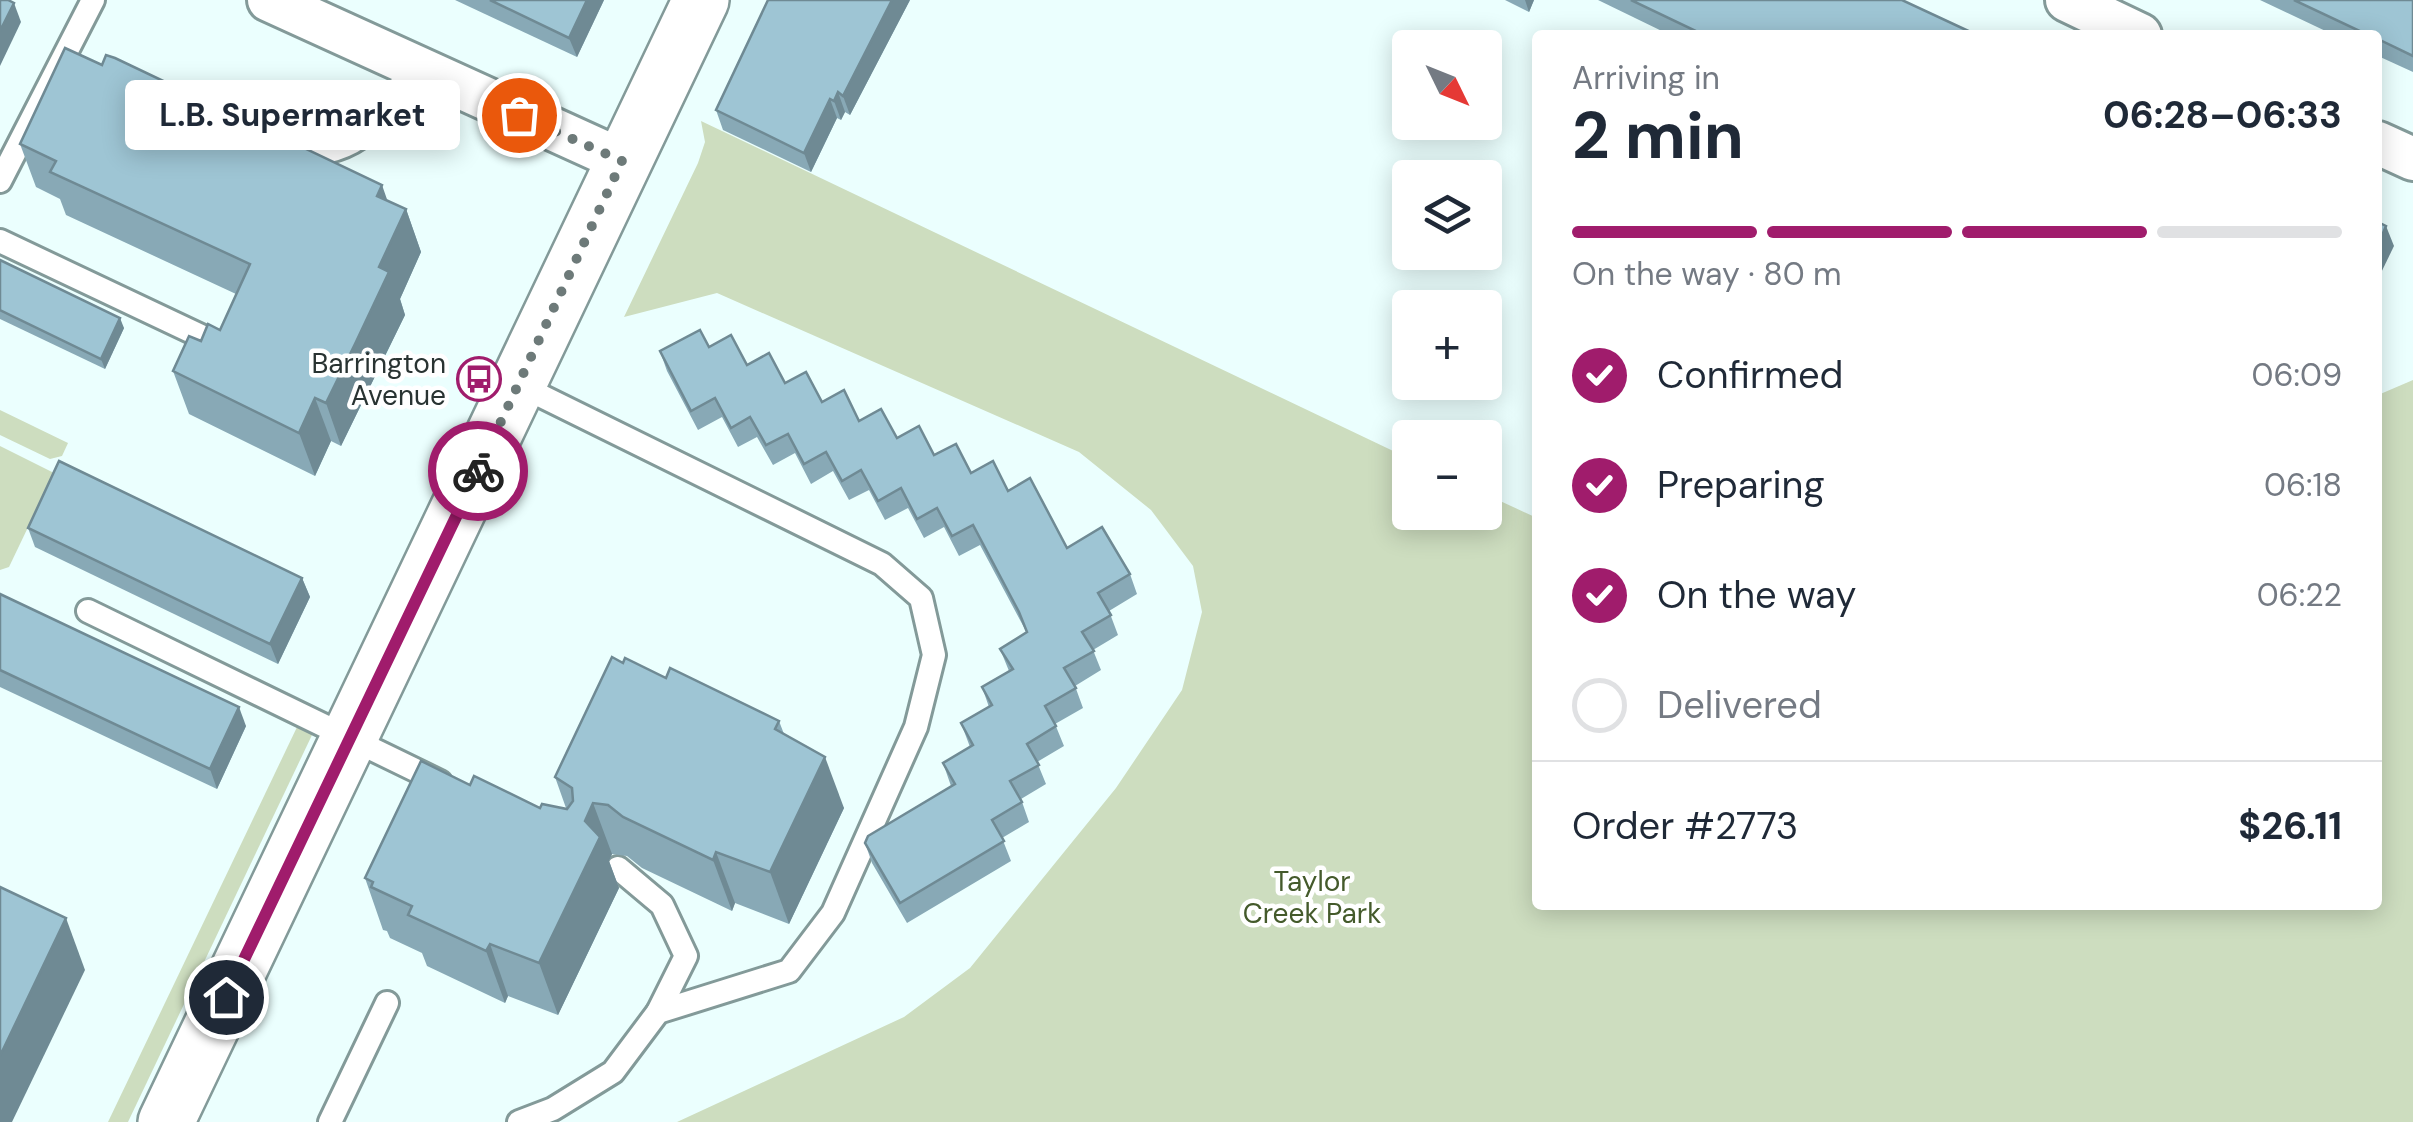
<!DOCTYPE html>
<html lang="en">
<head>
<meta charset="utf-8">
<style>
	:root { --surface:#fff; --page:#f6f6f7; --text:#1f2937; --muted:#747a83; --line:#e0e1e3; --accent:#a01c6c }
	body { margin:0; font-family:"DM Sans",sans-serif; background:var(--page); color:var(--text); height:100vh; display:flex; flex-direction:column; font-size:38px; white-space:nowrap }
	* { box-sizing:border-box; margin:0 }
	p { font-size:32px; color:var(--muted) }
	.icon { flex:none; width:55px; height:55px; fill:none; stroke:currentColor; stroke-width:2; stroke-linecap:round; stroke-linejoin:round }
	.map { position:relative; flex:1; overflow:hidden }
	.drawer { position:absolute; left:1532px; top:30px; width:850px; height:880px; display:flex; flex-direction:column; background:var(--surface); border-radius:10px; box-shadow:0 5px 25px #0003 }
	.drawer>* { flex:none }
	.needle { width:65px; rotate:133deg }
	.fabs { position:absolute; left:1392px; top:30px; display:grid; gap:20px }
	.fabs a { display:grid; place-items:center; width:110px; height:110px; border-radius:10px; background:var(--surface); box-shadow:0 5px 25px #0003; font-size:50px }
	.pin { position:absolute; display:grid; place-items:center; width:85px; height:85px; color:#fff; margin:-42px; border:5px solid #fff; border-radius:50%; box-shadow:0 2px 10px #0007 }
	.courier { position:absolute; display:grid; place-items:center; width:100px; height:100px; margin:-50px; border:8px solid #a01c6c; border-radius:50%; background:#fff; color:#222; box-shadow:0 2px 12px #0007 }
	.bubble { position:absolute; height:70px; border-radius:10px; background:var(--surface); box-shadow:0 5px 25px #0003; font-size:32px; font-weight:700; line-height:70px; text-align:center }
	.headline em { font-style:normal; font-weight:700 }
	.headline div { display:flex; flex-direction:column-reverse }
	.headline { display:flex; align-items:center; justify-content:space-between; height:170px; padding:0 40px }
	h1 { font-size:65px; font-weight:700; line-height:75px }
	.bar { display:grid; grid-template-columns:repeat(4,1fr); gap:15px 10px; align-content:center; height:120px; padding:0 40px }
	.bar i { height:12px; border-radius:8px; background:var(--line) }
	.bar .current { background:var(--accent) }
	.bar p { grid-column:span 4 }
	.line { display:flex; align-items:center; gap:25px; padding:0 40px; border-top:2px solid var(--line) }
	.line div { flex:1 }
	ol { padding:0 40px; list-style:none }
	li { display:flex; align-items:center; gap:30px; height:110px }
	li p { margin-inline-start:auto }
	li .icon { padding:10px; border-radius:50%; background:var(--accent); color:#fff; stroke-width:4 }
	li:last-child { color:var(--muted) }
	li i { width:55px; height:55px; border:5px solid var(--line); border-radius:50% }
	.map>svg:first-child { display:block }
</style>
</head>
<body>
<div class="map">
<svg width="2413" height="1122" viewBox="0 0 2413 1122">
	<rect width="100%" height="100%" fill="#ebfffe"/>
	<g fill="#cdddbf">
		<path d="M701 121 1410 459V512H1485V494L1537 518 1538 905H2378V395L2413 380V1122H677L904 1017 970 968 1116 788 1182 690 1202 612 1193 566 1151 510 1079 452 717 293 624 317 698 163 705 142Z"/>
		<path d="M0 410 68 443 62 456 50 459 0 435Z"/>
		<path d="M0 446 54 473 9 567 0 570Z"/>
		<path d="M298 725 312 735 128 1122H108Z"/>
	</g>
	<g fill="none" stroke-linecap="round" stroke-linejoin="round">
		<g stroke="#839a99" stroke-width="28">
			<g id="service">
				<path d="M292 155C361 156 382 123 411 66"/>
				<path d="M0 181 93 0"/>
				<path d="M0 241 205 338"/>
				<path d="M88 611 440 782"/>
				<path d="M618 868 662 905 686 956 658 1012"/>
				<path d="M330 1122 387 1003"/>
				<path d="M519 1122 553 1109 613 1072 658 1012 789 971 833 913 916 727 934 655 921 598 882 564 519 385"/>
			</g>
		</g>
		<g stroke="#839a99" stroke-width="48">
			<g id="minor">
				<path d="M269 0 623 161"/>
				<path d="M2067 0 2140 35"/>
				<path d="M2378 143 2413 159"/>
			</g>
		</g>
		<g stroke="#839a99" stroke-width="60">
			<path id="tertiary" d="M166 1122 701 0"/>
		</g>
		<use href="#service" stroke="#fff" stroke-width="22"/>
		<use href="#minor" stroke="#fff" stroke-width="42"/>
		<use href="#tertiary" stroke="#fff" stroke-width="55"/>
	</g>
	<g fill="#88a9b6">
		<path d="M455 0H604L577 57Z"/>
		<path d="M910 0 850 115 845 112 841 120 837 118 811 172 723 130 716 110Z"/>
		<path d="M1505 0H1534L1529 12Z"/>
		<path d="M1598 0H1902L1977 35H1670Z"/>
		<path d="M2260 0H2413V72L2378 56V35H2334Z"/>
		<path d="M20 144 387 201 406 209 421 252 400 299 405 315 341 446 331 441 315 476 189 414 173 371 201 341 220 330 236 294 66 215 60 199 36 187Z"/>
		<path d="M0 260 124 328 105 369 0 319Z"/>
		<path d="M709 347 859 421 1008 491 1067 548 1130 574 1137 594 1109 611 1118 635 1093 650 1101 670 1075 686 1083 708 1055 724 1064 746 1037 762 1046 784 1021 799 1029 822 1002 838 1011 861 907 923 872 863 865 843 951 786 943 763 970 747 961 723 989 707 982 687 1009 671 1000 649 1027 633 980 545 959 556 944 527 924 538 908 508 885 520 869 490 849 500 833 471 811 484 795 453 773 465 757 437 738 447 722 417 698 430 667 371 660 351Z"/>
		<path d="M28 528 302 578 310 597 278 664 35 547Z"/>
		<path d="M0 594 246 726 217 789 0 687Z"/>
		<path d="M623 663 779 721 784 734 844 808 789 924 735 903 732 911 642 868 627 856 612 854 609 861 619 888 558 1015 508 996 505 1003 427 966 422 953 390 938 387 931 383 930 365 878 470 785 540 808H566L555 777Z"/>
	</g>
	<g fill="#6f8a94">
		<path d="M587 0H604L577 57 569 38Z"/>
		<path d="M892 0H910L850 115 843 96Z"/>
		<path d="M1525 0H1534L1529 12Z"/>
		<path d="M14 3 21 22 0 66V31Z"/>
		<path d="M838 92 845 112 841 120 834 101Z"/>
		<path d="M830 99 837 118 811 172 804 153Z"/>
		<path d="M382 185 397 228 406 209 421 252 400 299 405 315 341 446 326 403 379 267 377 196Z"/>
		<path d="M2386 226 2394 246 2378 279V245Z"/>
		<path d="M120 318 124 328 105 369 101 359Z"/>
		<path d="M315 398 331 441 315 476 299 433Z"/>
		<path d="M302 578 310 597 278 664 270 644Z"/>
		<path d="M239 707 246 726 217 789 210 769Z"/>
		<path d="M825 757 844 808 789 924 770 872Z"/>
		<path d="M593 803 612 854 609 861 619 888 558 1015 539 963 585 821Z"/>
		<path d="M716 852 735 903 732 911 713 860Z"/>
		<path d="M66 918 85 970 12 1122H0V1056Z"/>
		<path d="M490 944 508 996 505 1003 486 951Z"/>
	</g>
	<g fill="#9ec5d4" stroke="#6f8a94" stroke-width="2.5">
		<path d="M0 0H8L14 3 0 31Z"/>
		<path d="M490 0H587L569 38Z"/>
		<path d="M768 0H892L843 96 838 92 834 101 830 99 804 153 716 110Z"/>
		<path d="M1631 0H1902L1977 35H1704Z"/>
		<path d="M2294 0H2413V56L2378 39V35H2368Z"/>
		<path d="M65 48 102 65 106 55 115 58 382 185 377 196 406 209 379 267 389 272 355 344 326 403 315 398 299 433 173 371 189 336 201 341 208 324 220 330 250 264 50 172 56 161 20 144Z"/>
		<path d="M2378 222 2386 226 2378 245Z"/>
		<path d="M0 260 120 318 101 359 0 310Z"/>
		<path d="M700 330 709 347 731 335 747 365 769 353 785 383 806 372 822 402 844 390 859 421 881 409 897 438 919 426 934 455 956 444 971 473 993 461 1008 491 1030 478 1067 548 1102 527 1130 574 1098 593 1111 615 1082 632 1094 651 1064 668 1076 688 1045 706 1056 726 1027 744 1039 765 1010 781 1022 802 992 820 1004 841 900 903 865 843 868 836 955 784 943 763 973 745 961 723 992 705 982 687 1013 669 1000 649 1027 632 1019 612 973 525 952 536 937 508 917 519 901 488 878 501 861 470 842 481 826 452 804 464 788 434 766 445 750 417 731 428 715 398 691 411 660 351Z"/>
		<path d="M59 461 302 578 270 644 28 528Z"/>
		<path d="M0 594 239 707 210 769 0 670Z"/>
		<path d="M612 657 623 663 625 658 666 678 670 668 779 721 775 729 825 757 770 872 716 852 713 860 623 817 608 805 593 803 585 821 600 837 539 963 490 944 486 951 408 915 412 906 371 887 373 882 365 878 421 761 470 785 474 776 540 808 542 804 567 809 573 801 572 788 555 777Z"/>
		<path d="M0 887 66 918 0 1056Z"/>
	</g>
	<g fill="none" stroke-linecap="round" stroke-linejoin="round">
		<path stroke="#6d7a79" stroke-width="10" stroke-dasharray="0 18" d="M478 471 622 161 519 115"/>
		<path stroke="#a01c6c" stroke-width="12" d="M226 997 478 471"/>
	</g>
	<defs>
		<g id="bus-ring" transform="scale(2.25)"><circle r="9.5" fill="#fff" stroke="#a01c6c" stroke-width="1.5"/><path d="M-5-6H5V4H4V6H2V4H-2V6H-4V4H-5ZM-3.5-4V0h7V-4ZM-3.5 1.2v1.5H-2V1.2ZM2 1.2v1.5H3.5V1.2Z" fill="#a01c6c"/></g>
	</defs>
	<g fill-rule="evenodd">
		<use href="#bus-ring" x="479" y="379"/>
	</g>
	<g text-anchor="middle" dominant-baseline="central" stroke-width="9" stroke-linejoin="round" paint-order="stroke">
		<g font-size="28" fill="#293332" stroke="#fff" text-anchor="end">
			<text x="446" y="363">Barrington<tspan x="446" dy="32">Avenue</tspan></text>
		</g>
		<g font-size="28" fill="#445a2b" stroke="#fff">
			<text x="1312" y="881">Taylor<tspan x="1312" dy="32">Creek Park</tspan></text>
		</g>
	</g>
</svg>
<div class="fabs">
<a><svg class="needle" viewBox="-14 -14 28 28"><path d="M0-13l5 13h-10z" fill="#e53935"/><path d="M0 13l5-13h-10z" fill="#747a83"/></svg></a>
<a><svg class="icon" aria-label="layers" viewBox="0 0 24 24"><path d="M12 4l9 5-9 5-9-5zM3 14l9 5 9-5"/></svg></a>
<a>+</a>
<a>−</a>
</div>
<div class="pin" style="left:519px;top:115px;background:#ea580c"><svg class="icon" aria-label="bag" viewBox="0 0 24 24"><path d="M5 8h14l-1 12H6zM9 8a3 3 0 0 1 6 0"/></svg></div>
<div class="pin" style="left:226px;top:997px;background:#1f2937"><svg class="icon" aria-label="home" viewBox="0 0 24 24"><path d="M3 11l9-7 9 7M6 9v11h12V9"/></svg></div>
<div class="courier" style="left:478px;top:471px"><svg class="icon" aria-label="bike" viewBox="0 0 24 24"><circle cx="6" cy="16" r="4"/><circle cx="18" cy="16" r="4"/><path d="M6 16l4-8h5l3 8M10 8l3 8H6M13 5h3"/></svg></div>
<div class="bubble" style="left:125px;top:80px;width:335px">L.B. Supermarket</div>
<section class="drawer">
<div class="headline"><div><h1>2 min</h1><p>Arriving in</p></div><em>06:28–06:33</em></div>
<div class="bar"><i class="current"></i><i class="current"></i><i class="current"></i><i></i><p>On the way · 80 m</p></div>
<ol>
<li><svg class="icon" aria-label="check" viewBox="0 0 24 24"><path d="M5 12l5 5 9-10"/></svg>Confirmed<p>06:09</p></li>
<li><svg class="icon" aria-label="check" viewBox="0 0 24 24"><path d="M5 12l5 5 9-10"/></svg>Preparing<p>06:18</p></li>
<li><svg class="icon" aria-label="check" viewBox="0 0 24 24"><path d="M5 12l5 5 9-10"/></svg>On the way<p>06:22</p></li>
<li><i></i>Delivered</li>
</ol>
<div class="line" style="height:130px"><div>Order #2773</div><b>$26.11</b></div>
</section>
</div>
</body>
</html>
